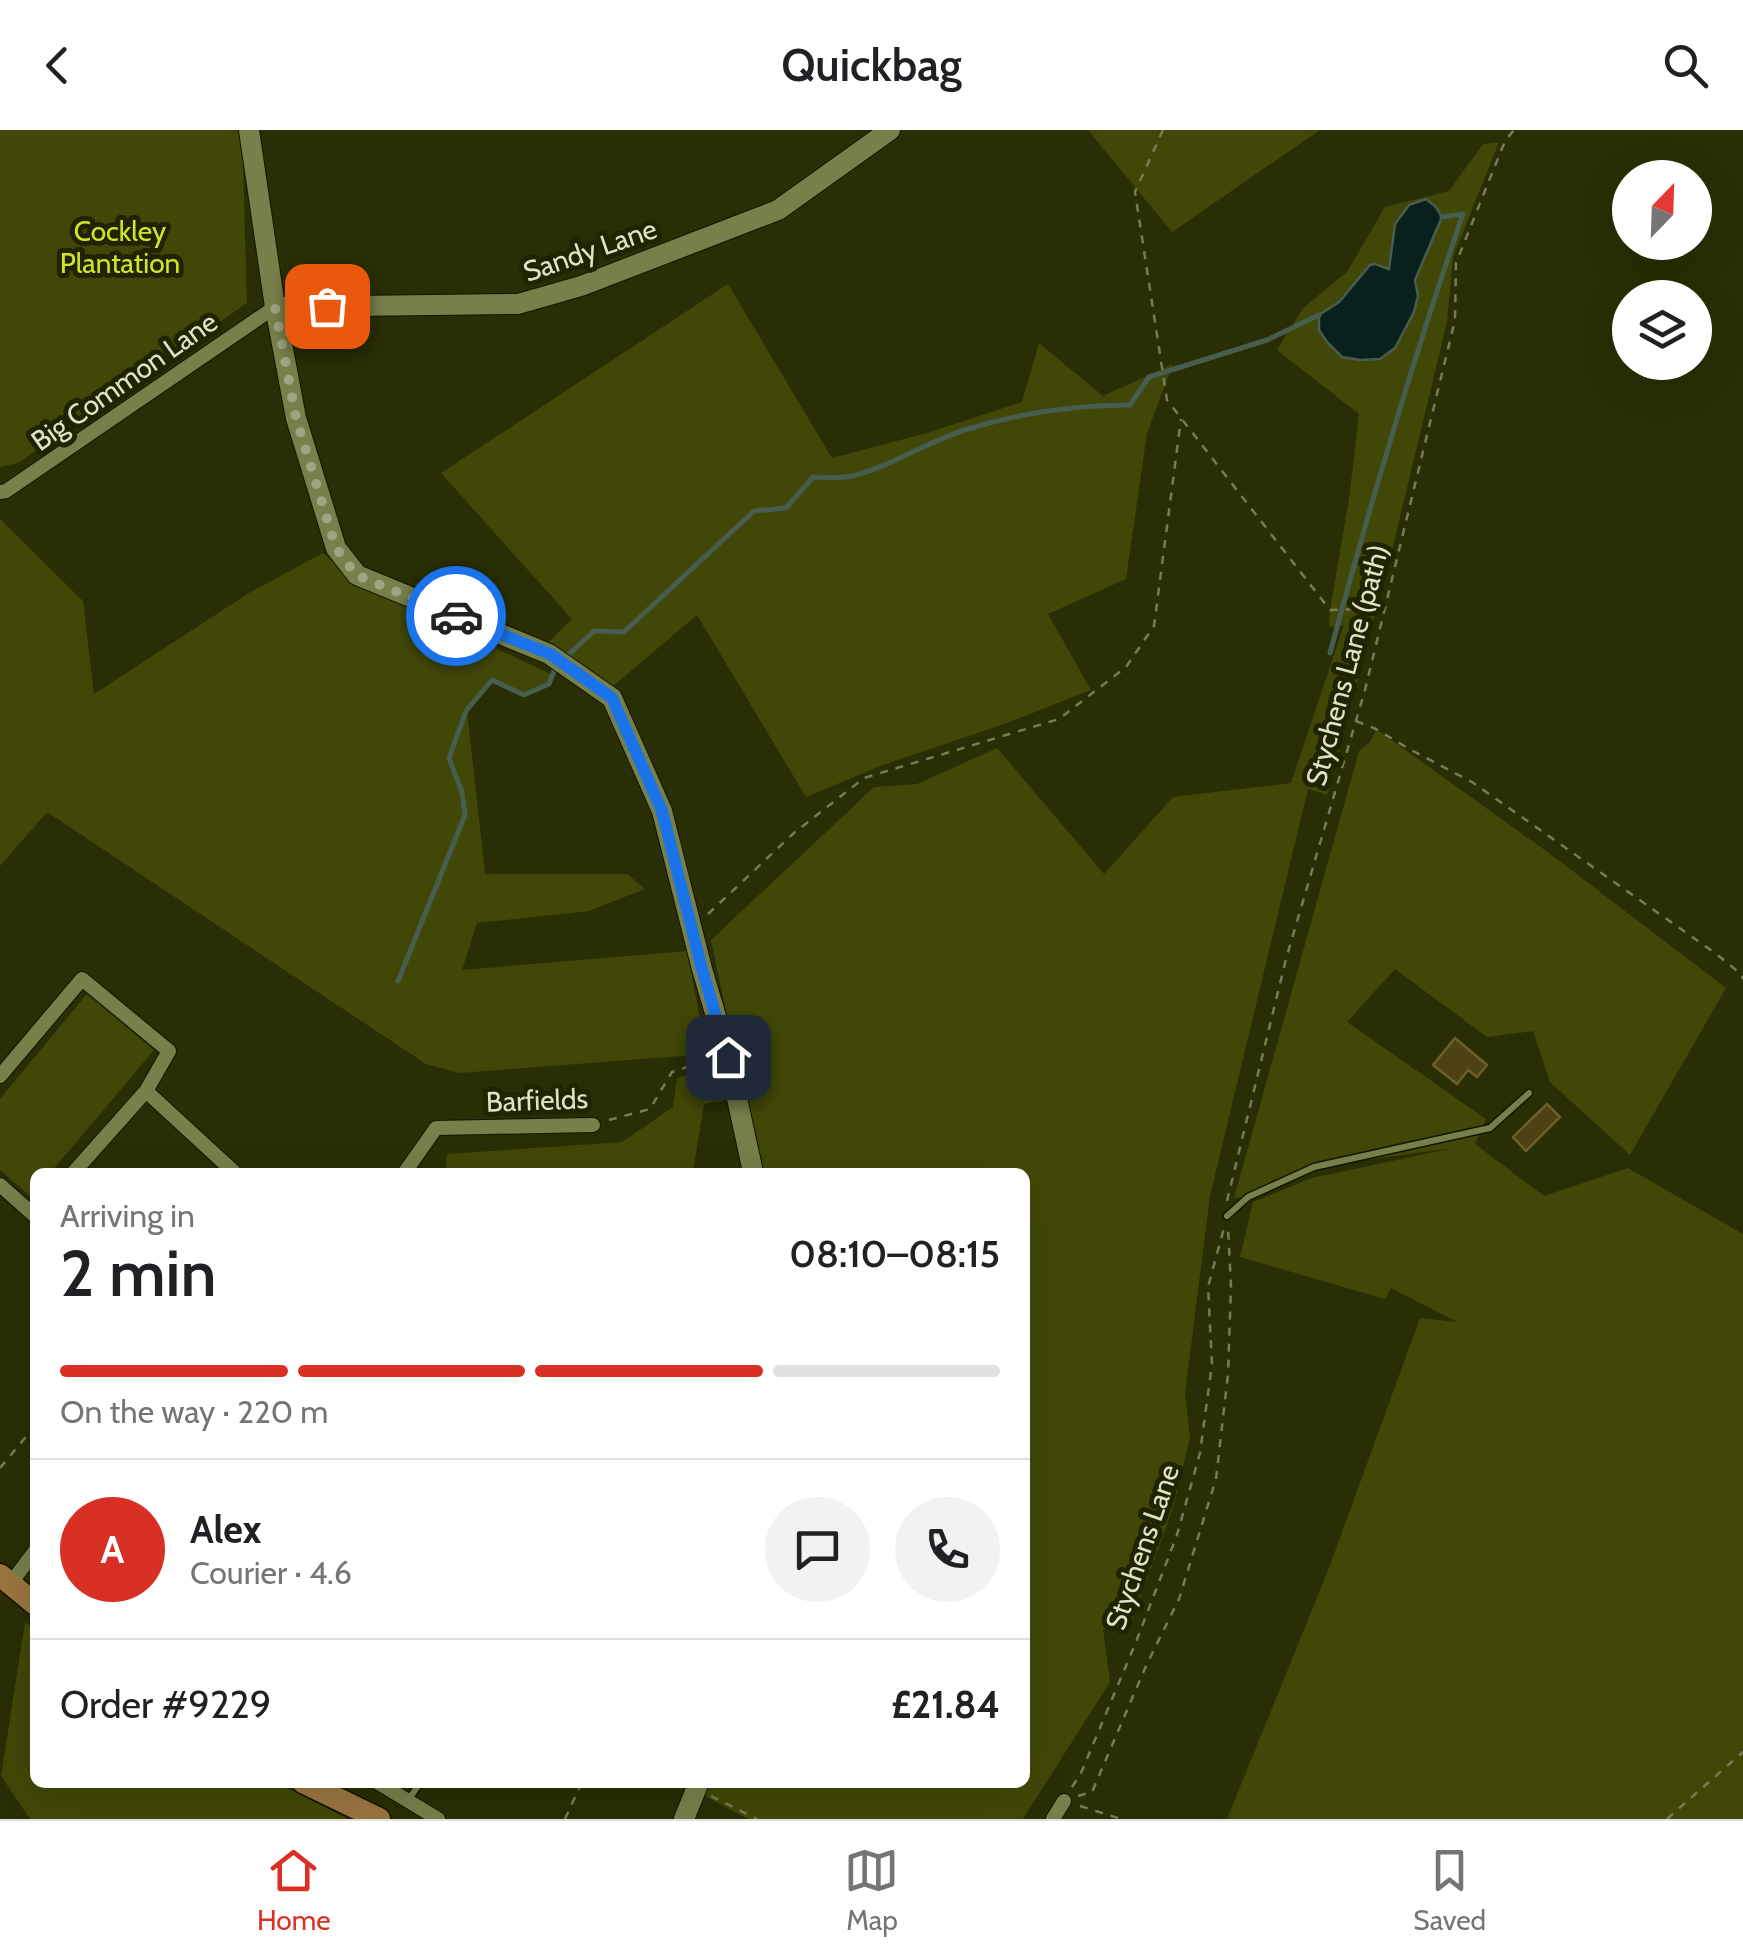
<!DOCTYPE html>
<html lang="en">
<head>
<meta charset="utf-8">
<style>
	:root { --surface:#fff; --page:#f2f2f2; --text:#202124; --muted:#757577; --line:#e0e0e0; --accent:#d93025 }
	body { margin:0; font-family:Cabin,sans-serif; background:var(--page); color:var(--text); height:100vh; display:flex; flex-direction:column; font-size:38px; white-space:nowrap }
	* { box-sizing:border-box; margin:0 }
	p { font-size:32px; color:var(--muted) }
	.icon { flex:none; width:55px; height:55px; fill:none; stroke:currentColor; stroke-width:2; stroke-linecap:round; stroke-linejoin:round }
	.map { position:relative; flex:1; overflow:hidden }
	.details { position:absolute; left:30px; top:1038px; width:1000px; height:620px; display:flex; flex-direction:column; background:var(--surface); border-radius:15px; box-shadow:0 10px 40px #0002 }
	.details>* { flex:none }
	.needle { width:65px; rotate:23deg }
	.fabs { position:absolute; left:1612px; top:30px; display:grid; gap:20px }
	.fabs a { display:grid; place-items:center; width:100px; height:100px; border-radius:50%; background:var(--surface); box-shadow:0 10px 40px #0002; font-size:50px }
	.pin { position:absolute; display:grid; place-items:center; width:85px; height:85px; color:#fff; margin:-42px; border-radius:20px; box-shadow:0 5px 15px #0006 }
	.courier { position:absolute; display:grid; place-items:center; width:100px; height:100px; margin:-50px; border:8px solid #1a73e8; border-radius:50%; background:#fff; color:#222; box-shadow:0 2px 12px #0007 }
	.summary em { font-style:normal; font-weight:600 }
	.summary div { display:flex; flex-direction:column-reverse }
	.summary { display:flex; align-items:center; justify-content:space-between; height:170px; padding:0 30px }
	h1 { font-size:65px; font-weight:600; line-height:75px }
	.bar { display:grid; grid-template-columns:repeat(4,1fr); gap:15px 10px; align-content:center; height:120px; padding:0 30px }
	.bar i { height:12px; border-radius:8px; background:var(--line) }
	.bar .active { background:var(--accent) }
	.bar p { grid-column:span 4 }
	.line { display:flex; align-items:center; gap:25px; padding:0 30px; border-top:2px solid var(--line) }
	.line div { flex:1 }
	.round { display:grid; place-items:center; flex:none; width:105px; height:105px; border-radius:52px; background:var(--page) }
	header { display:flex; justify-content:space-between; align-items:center; height:130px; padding:0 30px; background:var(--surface); font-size:45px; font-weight:600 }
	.tabs { display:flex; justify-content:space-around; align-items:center; height:140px; border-top:2px solid var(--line); background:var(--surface); font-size:28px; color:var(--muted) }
	.tabs a { display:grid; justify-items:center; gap:5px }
	.tabs .active { color:var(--accent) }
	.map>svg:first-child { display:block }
</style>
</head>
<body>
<header><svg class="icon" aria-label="back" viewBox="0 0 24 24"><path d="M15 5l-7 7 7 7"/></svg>Quickbag<svg class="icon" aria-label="search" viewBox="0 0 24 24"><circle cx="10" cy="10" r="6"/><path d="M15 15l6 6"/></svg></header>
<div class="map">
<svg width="1743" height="1689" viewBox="0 0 1743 1689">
	<rect width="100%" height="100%" fill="#292e04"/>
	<g fill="#414807" fill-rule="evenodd">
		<path d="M0 0H242L247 173 18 333 0 337Z"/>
		<path d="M1088 0H1320L1172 102Z"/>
		<path d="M1499 12 1453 127 1447 192 1394 412 1327 665 1308 659 1210 1066 1185 1263 1190 1307 1174 1375 1130 1497 1103 1499 1110 1552 1023 1689H748L686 1656 687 1652H1025V1042H760L711 810 874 657 917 654 997 618 1104 744 1173 667 1291 653 1344 495 1329 497 1330 480 1349 369 1359 284 1277 220 1303 178 1347 142 1385 77 1449 61 1483 14ZM1442 88 1415 150 1414 182 1395 218 1331 179 1370 135 1375 134 1389 139 1392 118Z"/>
		<path d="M728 154 832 328 927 303 1022 272 1039 213 1103 266 1173 234 1147 303 1126 449 1048 484 1091 560 1007 593 883 635 806 667 697 485 612 557 548 513 572 489 441 343Z"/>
		<path d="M0 389 83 471 94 564 249 463 323 423 358 454 553 545 549 554 524 565 492 551 467 581 485 744H627L645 759 589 781 477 793 462 840 687 821 707 924 460 943 426 934 47 682 0 736Z"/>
		<path d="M1376 599 1553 726 1726 858 1630 1025 1550 952 1533 901 1487 907 1395 839 1347 892 1486 989 1475 1014 1544 1066 1628 1038 1743 1104V1689H1227L1329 1438 1420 1188 1457 1192 1391 1158 1385 1169 1240 1127 1253 1072 1312 1048 1453 1018 1314 1037 1248 1067 1234 1068 1359 621 1371 611Z"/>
		<path d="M87 864 154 920 51 1042H35V1062L31 1067 0 1040V969Z"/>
		<path d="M711 938 724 971 704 974 693 1042H445L447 1024 622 1012 673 977 677 948Z"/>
		<path d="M25 1492 35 1500V1652L277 1653 348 1689H30L1 1646Z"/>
	</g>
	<path fill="#09211c" stroke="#495c50" stroke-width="2.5" d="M1426 69 1436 77 1442 87 1415 150 1418 166 1414 182 1395 218 1380 229 1360 230 1342 227 1327 212 1319 200V185L1339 172 1370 135 1375 134 1389 139 1395 94 1409 75Z"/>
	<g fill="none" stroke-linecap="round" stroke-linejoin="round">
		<g stroke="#495c50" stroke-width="5">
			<path d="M1330 523C1370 375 1413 229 1463 84L1442 87"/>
			<path d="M567 526 594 501 624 502 754 381 786 378 813 347C826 347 840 349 852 346 892 336 928 311 968 299 1020 283 1075 275 1130 275L1149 247 1267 210 1319 185"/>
			<path d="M398 851 465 685 462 662 449 628 466 581 492 550 524 565 549 554 556 536"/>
		</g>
	</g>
	<g fill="#4d4214" stroke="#6c5f28" stroke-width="2.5">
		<path d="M1455 908 1487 935 1477 947 1468 940 1457 954 1433 935Z"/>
		<path d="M1547 974 1560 987 1526 1021 1513 1007Z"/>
	</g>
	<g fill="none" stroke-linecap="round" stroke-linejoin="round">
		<g stroke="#121500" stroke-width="9">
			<g id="lane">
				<path d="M1227 1086 1248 1067 1314 1037 1490 998 1529 963"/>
				<path d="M408 1670 421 1652"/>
			</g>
		</g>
		<g stroke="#121500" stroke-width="16">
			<g id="street">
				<path d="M0 362 6 361 275 177"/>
				<path d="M0 946 82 849 169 921 146 961 74 1042"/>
				<path d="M146 961 234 1042"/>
				<path d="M405 1042 436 998 593 995"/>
				<path d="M0 1055 35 1086"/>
				<path d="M11 1453 35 1421"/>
				<path d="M377 1652 438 1689"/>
				<path d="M1053 1689 1064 1671"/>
			</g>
		</g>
		<g stroke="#121500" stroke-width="22">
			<g id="secondary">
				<path d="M249 0 275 177 296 288 336 418 357 445 549 524 612 568 662 681 702 839 728 927 753 1042"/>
				<path d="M275 177 518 174 581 156 778 80 890 0"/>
				<path d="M684 1689 699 1652"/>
			</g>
		</g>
		<g stroke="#121500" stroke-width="25">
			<g id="primary">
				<path d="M0 1445 35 1474"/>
				<path d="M303 1652 379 1689"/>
			</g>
		</g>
		<g stroke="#777c58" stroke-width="2.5" stroke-dasharray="8 8" stroke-linecap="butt">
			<path d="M1163 0 1135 62 1167 270 1330 480 1383 478"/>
			<path d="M1356 591 1376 599 1411 620 1472 652 1715 823 1741 844 1743 849"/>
			<path d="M708 784 794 703 864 648 1059 589 1126 537 1154 496 1181 289"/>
			<path d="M609 990 650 979 672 942 711 929"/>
			<path d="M1227 1071 1286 829 1365 560 1455 190 1456 133 1505 11 1514 0"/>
			<path d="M0 1338 35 1296"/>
			<path d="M1072 1657 1081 1643 1136 1512 1177 1405 1200 1323 1212 1234 1208 1157 1224 1098"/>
			<path d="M711 1666 757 1689"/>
			<path d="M1078 1666 1092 1662 1146 1536 1179 1469 1216 1349 1228 1244 1231 1156 1228 1099"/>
			<path d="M1080 1676 1121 1689"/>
			<path d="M565 1689 582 1652"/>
			<path d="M1667 1689 1743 1622"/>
		</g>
		<use href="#lane" stroke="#77804a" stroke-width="6"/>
		<use href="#street" stroke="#77804a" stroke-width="14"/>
		<use href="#secondary" stroke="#77804a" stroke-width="20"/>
		<use href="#primary" stroke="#9a7540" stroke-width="22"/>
	</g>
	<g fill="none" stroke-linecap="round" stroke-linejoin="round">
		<path stroke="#9fa483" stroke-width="10" stroke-dasharray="0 18" d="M327 176 275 177 296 288 336 418 356 445 456 486"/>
		<path stroke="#1a73e8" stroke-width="12" d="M456 486 550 524 612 568 662 681 702 839 728 927"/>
	</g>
	<g text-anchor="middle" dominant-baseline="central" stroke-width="10" stroke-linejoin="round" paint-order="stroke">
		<g font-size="28" fill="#d2e627" stroke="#202400">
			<text x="120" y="101">Cockley<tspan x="120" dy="32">Plantation</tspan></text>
		</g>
		<g font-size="28" fill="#dfe4c8" stroke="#202400">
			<text transform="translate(590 120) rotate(-19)">Sandy Lane</text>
			<text transform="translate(124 251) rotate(-35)">Big Common Lane</text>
			<text transform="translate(1347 535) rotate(-75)">Stychens Lane (path)</text>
			<text transform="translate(537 970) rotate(-2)">Barfields</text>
			<text transform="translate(1142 1417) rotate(-71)">Stychens Lane</text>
		</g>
	</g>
</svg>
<div class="fabs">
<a><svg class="needle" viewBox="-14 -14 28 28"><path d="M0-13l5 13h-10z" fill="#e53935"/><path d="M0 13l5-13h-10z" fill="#757577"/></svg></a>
<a><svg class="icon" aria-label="layers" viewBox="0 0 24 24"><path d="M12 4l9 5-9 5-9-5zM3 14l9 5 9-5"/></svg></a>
</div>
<div class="pin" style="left:327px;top:176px;background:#ea580c"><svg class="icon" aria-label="bag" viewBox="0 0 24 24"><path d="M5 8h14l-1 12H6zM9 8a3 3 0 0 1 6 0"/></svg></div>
<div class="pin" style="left:728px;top:927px;background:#1f2937"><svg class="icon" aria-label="home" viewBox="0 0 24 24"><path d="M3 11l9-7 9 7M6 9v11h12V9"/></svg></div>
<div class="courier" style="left:456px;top:486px"><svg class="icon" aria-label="car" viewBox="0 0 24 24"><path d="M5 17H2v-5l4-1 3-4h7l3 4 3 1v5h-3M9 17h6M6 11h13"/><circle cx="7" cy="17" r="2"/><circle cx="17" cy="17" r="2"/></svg></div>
<section class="details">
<div class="summary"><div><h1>2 min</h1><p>Arriving in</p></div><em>08:10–08:15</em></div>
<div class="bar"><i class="active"></i><i class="active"></i><i class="active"></i><i></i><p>On the way · 220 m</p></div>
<div class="line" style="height:180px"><b class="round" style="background:var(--accent);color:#fff">A</b><div><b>Alex</b><p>Courier · 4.6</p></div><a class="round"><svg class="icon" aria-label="chat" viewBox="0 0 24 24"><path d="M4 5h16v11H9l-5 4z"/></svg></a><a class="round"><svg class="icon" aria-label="phone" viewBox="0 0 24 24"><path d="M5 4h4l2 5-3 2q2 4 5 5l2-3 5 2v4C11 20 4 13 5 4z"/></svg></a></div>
<div class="line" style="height:130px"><div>Order #9229</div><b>£21.84</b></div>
</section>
</div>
<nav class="tabs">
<a class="active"><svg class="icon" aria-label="home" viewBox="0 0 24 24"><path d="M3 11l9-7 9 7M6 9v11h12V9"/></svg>Home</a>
<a><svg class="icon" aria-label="map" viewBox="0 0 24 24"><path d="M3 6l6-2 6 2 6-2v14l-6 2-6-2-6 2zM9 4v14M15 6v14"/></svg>Map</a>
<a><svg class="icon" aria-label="saved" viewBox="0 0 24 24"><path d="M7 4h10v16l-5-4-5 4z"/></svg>Saved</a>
</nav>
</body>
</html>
